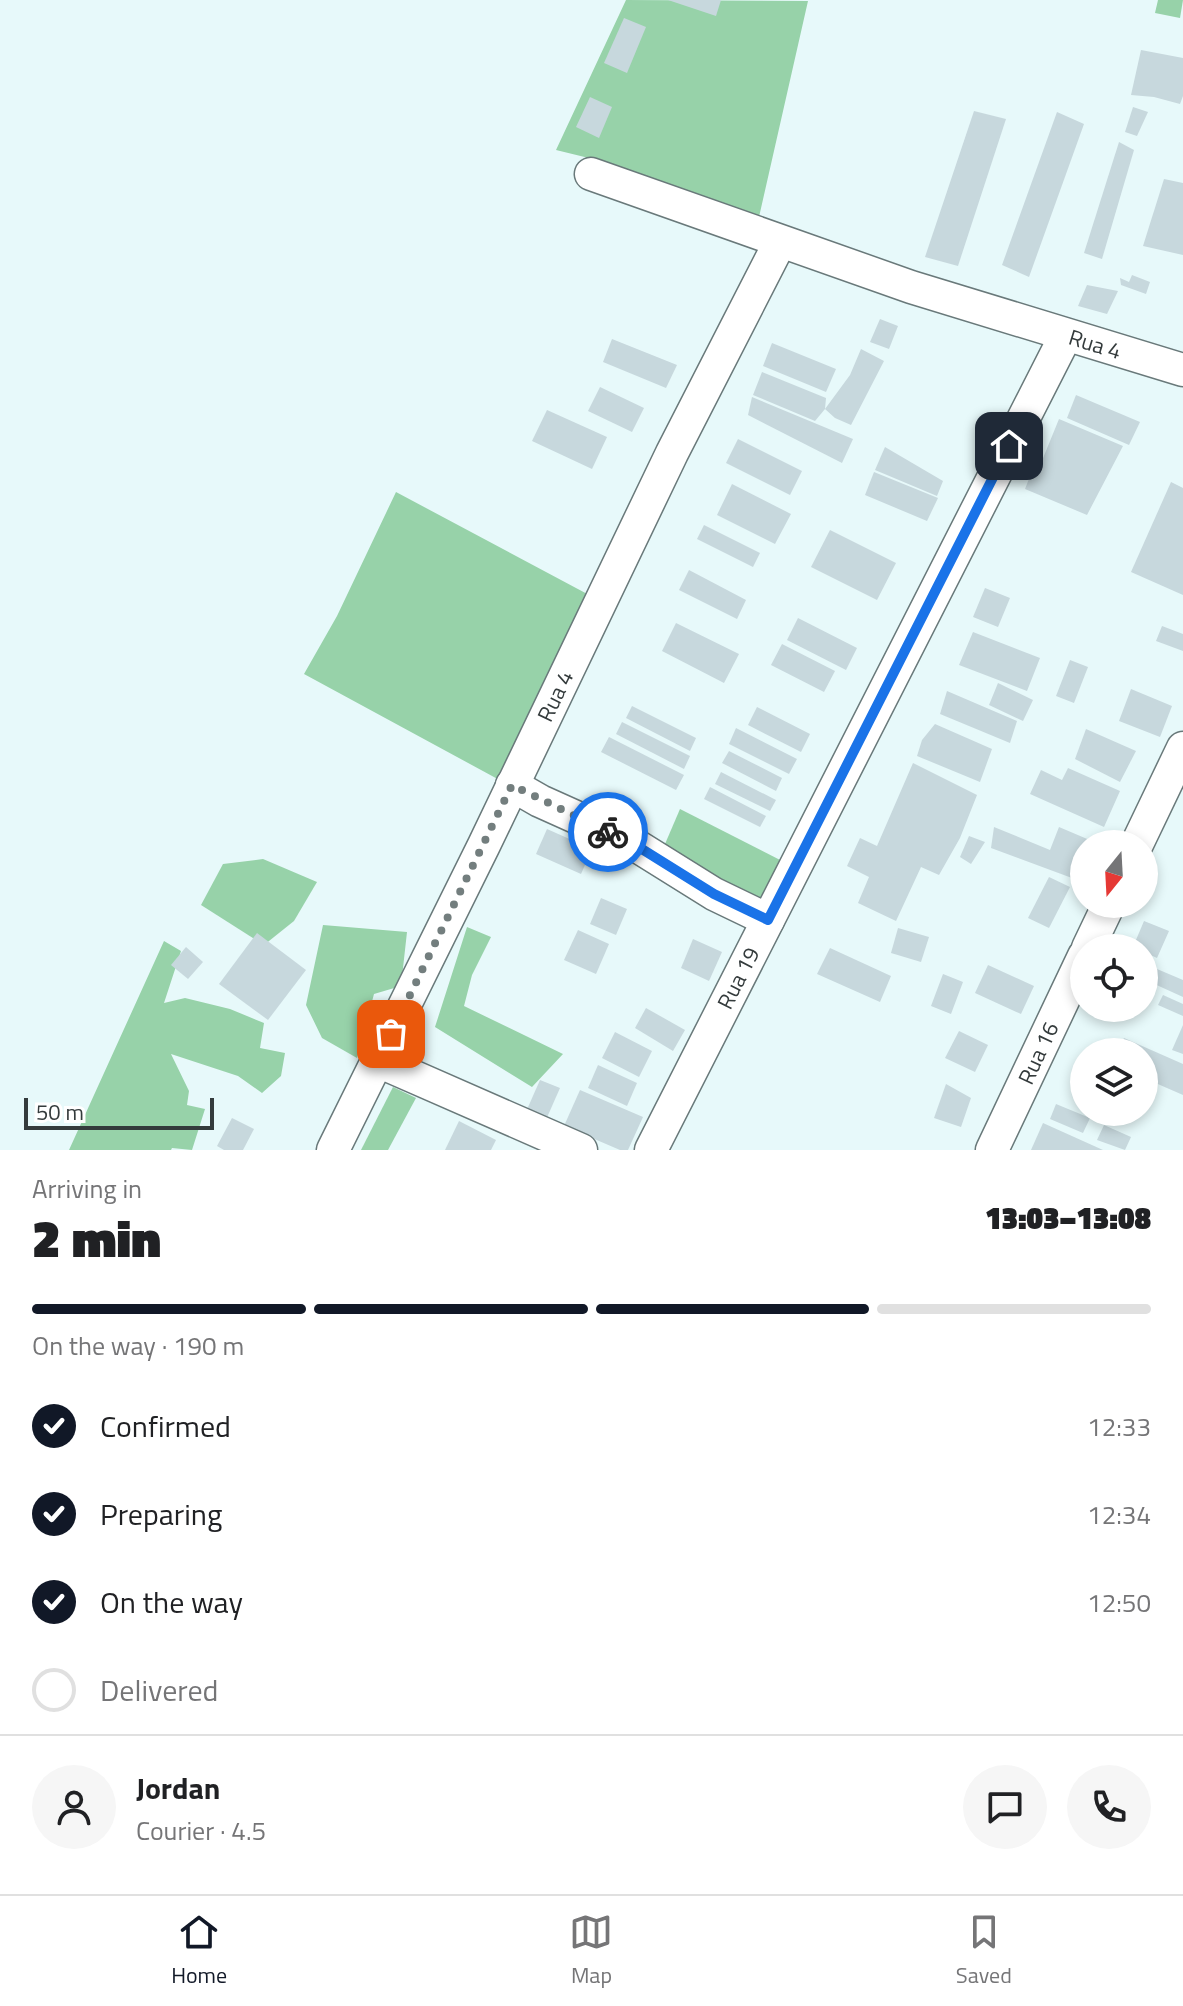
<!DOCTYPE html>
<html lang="en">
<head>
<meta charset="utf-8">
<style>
	:root { --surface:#fff; --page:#f6f6f6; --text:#202124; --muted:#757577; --line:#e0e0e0; --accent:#111827 }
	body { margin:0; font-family:"Titillium Web",sans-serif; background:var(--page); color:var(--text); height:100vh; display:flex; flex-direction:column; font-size:30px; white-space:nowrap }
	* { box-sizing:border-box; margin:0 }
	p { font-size:26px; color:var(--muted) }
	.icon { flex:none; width:44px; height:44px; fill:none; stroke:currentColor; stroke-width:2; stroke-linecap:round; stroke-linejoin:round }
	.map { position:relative; height:1150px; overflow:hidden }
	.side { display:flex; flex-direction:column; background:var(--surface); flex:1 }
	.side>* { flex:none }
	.needle { width:52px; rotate:198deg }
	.tools { position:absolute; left:1070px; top:830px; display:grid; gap:16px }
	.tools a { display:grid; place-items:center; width:88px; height:88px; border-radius:50%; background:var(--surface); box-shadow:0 4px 12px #0003; font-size:40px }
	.scale { position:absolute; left:24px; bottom:20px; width:190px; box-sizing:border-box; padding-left:8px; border:4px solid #343b3c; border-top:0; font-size:22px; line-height:28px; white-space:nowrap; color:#343b3c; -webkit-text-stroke:6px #fff; paint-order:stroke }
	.pin { position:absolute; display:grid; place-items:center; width:68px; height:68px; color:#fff; margin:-34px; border-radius:16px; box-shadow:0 4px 12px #0006 }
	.courier { position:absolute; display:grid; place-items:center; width:80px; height:80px; margin:-40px; border:6px solid #1a73e8; border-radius:50%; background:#fff; color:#222; box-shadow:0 2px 10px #0007 }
	.head em { font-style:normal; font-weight:800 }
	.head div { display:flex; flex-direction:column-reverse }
	.head { display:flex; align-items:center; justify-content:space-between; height:136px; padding:0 32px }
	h1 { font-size:52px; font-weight:800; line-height:60px }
	.bar { display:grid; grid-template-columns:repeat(4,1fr); gap:12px 8px; align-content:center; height:96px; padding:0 32px }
	.bar i { height:10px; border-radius:6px; background:var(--line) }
	.bar .current { background:var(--accent) }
	.bar p { grid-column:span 4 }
	.line { display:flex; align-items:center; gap:20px; padding:0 32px; border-top:2px solid var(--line) }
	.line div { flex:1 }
	.round { display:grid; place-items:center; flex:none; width:84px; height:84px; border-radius:42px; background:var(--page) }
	ol { padding:0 32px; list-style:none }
	li { display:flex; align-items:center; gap:24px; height:88px }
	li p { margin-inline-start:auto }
	li .icon { padding:8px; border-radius:50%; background:var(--accent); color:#fff; stroke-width:4 }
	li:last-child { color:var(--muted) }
	li i { width:44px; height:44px; border:4px solid var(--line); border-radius:50% }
	.menu { display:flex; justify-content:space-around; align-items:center; height:112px; border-top:2px solid var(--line); background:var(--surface); font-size:22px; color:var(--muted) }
	.menu a { display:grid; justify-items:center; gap:4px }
	.menu .current { color:var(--accent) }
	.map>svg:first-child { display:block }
</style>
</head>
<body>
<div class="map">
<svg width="1183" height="1150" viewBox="0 0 1183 1150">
	<rect width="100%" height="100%" fill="#e7f9fa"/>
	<g fill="#97d2a9">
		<path d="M626 0 808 1 759 217 601 161 556 150Z"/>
		<path d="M1158 0H1183L1180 18 1155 13Z"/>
		<path d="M396 492 591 596 505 783 304 674 337 616Z"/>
		<path d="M680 809 786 863 765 910 662 851Z"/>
		<path d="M263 859 317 882 294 921 264 945 201 905 223 864Z"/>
		<path d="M323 925 407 932 401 986 374 994 357 1058 322 1038 306 1005Z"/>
		<path d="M467 927 491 937 472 975 464 1006 563 1054 532 1087 435 1027Z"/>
		<path d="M164 941 181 951 164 1003 185 998 230 1009 264 1023 260 1048 285 1053 281 1076 262 1093 238 1076 171 1054 189 1091 187 1105 205 1109 192 1150 172 1148 171 1150H69Z"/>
		<path d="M393 1087 416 1098 388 1150H361Z"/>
	</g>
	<g fill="#c7d8dd">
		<path d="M668 0H721L716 16Z"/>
		<path d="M624 18 646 27 627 73 604 63Z"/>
		<path d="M1141 50 1183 58V96L1180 104 1154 97 1131 95Z"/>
		<path d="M590 97 612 107 599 138 576 127Z"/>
		<path d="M1133 107 1148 112 1137 136 1125 132Z"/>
		<path d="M974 111 1006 119 958 266 925 257Z"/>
		<path d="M1057 112 1084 124 1029 277 1002 265Z"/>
		<path d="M1119 142 1134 150 1102 259 1084 253Z"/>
		<path d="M1164 179 1183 183V255L1143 246Z"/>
		<path d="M1132 275 1150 282 1146 294 1121 285 1120 278 1129 282Z"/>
		<path d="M1087 285 1118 291 1107 314 1078 306Z"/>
		<path d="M880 319 898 326 889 349 870 342Z"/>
		<path d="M612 339 677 365 666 388 603 362Z"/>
		<path d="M772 343 836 369 826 392 763 366Z"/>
		<path d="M861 349 884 361 851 425 835 418 825 409 850 375Z"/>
		<path d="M762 372 826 398 825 409 815 421 753 395Z"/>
		<path d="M600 387 644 408 632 432 588 411Z"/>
		<path d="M1076 395 1140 422 1129 445 1067 418Z"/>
		<path d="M752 397 853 439 842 463 748 415Z"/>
		<path d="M547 410 607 437 592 469 532 441Z"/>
		<path d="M1059 419 1123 446 1087 515 1025 489 1034 466 1039 468Z"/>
		<path d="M738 439 802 471 790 495 726 463Z"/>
		<path d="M885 447 943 481 937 496 875 470Z"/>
		<path d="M874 472 938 498 927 521 865 495Z"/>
		<path d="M1171 482 1183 488V595L1131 572Z"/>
		<path d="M732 484 791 514 775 544 717 515Z"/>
		<path d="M704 525 760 553 753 567 697 539Z"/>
		<path d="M830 530 896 563 877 600 811 567Z"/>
		<path d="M689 570 746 600 737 619 679 590Z"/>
		<path d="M985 588 1010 598 998 627 973 617Z"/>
		<path d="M798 618 857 648 846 670 787 640Z"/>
		<path d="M676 623 739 654 724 683 662 651Z"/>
		<path d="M1162 626 1183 634V651L1156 641Z"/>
		<path d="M973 632 1040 658 1027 691 959 665Z"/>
		<path d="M782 644 835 671 824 692 771 665Z"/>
		<path d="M1070 660 1088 667 1074 703 1056 696Z"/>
		<path d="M998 683 1033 700 1023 721 989 705Z"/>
		<path d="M1131 689 1172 706 1160 737 1119 721Z"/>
		<path d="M947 691 1017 721 1010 743 940 714Z"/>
		<path d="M632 706 696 738 690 751 626 718Z"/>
		<path d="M757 707 810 734 801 752 748 725Z"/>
		<path d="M622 722 690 756 684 769 616 734Z"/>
		<path d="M935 724 992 749 980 782 917 756 922 740Z"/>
		<path d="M736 728 797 759 789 774 729 744Z"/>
		<path d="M1086 729 1136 751 1120 782 1075 759Z"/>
		<path d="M609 737 684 775 676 790 601 752Z"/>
		<path d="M729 751 782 778 776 791 722 763Z"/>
		<path d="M913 763 977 795 960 838 939 875 921 867 896 921 858 903 869 877 847 866 860 838 877 846Z"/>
		<path d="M1068 768 1120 791 1104 827 1030 794 1041 770 1062 780Z"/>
		<path d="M721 772 776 800 770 811 715 784Z"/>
		<path d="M710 787 766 816 760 827 704 799Z"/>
		<path d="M994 827 1050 850 1059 827 1099 844H1084V872L1080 881 991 848Z"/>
		<path d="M547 829 592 849 581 874 536 854Z"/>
		<path d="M969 836 985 842 971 864 960 857Z"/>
		<path d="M1049 877 1070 887 1049 928 1028 918Z"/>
		<path d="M601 898 627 909 616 935 590 924Z"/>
		<path d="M1144 921 1169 931 1157 958 1144 952V948L1133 947Z"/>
		<path d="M898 928 929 937 921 962 891 953Z"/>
		<path d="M578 930 609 944 596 974 564 960Z"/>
		<path d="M257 933 306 970 268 1020 219 984Z"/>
		<path d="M693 939 722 952 709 981 681 968Z"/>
		<path d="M186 947 203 962 188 979 171 965Z"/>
		<path d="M830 948 891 976 880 1002 817 974Z"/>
		<path d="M988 965 1034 986 1021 1014 975 993Z"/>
		<path d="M1157 969 1183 980V997L1150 982Z"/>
		<path d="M943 974 963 982 951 1014 931 1006Z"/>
		<path d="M1163 995 1183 1004V1016L1158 1005Z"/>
		<path d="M646 1008 685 1030 673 1051 635 1028Z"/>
		<path d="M1183 1025V1054L1172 1050Z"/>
		<path d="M959 1031 988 1045 975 1072 945 1058Z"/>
		<path d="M615 1032 652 1051 639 1077 602 1058Z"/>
		<path d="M1124 1038 1183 1064V1095L1144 1078V1052H1118Z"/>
		<path d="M598 1065 637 1083 627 1106 588 1088Z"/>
		<path d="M540 1080 560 1088 545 1122 525 1114Z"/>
		<path d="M946 1084 971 1098 961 1127 934 1118Z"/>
		<path d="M580 1090 643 1117 628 1150H620L564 1126Z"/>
		<path d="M1056 1104 1090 1118 1083 1133 1050 1119Z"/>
		<path d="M232 1118 254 1129 243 1150H224L217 1146Z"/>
		<path d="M459 1121 496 1140 491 1150H445Z"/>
		<path d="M1043 1123 1103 1150H1031Z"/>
		<path d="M1104 1125 1131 1137 1125 1150 1097 1140Z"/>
	</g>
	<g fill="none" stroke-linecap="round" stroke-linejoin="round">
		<g stroke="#69797a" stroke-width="35">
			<g id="minor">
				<path d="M591 174 911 287 1183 370"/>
				<path d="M512 785 540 801 629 841 714 894 768 920"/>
				<path d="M1137 844 1183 748"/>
				<path d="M1088 948 1109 904"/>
				<path d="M378 1061 581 1150"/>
				<path d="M333 1150 484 845 672 453 780 242"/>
				<path d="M651 1150 1066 335"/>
				<path d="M992 1150 1084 956"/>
			</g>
		</g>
		<use href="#minor" stroke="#fff" stroke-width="32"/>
	</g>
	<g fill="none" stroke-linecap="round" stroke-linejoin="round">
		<path stroke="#737e7e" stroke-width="8" stroke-dasharray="0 14.4" d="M391 1034 512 785 608 832"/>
		<path stroke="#1a73e8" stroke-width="10" d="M608 832 629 841 714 894 768 920 1009 446"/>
	</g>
	<g text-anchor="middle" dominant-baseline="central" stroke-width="7" stroke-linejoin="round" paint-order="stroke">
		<g font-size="22" fill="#343b3c" stroke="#fff">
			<text transform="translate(1095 344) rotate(17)">Rua 4</text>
			<text transform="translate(555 696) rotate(-64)">Rua 4</text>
			<text transform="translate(738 978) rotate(-63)">Rua 19</text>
			<text transform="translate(1038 1053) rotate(-65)">Rua 16</text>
		</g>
	</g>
</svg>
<div class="tools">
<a><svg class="needle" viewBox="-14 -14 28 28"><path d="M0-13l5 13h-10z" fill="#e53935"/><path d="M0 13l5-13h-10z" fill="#757577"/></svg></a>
<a><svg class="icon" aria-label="locate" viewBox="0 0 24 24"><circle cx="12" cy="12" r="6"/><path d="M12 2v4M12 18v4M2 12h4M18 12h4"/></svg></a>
<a><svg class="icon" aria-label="layers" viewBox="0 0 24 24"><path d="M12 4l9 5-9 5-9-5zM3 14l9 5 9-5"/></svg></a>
</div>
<div class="scale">50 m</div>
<div class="pin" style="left:391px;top:1034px;background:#ea580c"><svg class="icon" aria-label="bag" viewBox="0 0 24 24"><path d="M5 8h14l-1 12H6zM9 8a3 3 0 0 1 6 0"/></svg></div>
<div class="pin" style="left:1009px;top:446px;background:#1f2937"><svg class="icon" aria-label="home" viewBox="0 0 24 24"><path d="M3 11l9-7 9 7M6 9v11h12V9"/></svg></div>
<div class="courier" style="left:608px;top:832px"><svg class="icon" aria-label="bike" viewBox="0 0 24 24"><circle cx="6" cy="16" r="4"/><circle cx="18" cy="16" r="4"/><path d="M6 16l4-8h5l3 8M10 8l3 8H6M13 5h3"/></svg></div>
</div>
<section class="side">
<div class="head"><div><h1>2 min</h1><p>Arriving in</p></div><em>13:03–13:08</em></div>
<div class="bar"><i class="current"></i><i class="current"></i><i class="current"></i><i></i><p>On the way · 190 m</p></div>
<ol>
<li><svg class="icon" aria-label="check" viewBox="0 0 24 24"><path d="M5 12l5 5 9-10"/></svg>Confirmed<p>12:33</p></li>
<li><svg class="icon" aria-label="check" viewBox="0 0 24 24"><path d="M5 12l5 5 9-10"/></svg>Preparing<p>12:34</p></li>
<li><svg class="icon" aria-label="check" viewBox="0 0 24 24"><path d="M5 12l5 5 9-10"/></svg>On the way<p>12:50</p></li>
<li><i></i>Delivered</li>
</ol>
<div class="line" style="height:144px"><a class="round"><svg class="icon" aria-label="person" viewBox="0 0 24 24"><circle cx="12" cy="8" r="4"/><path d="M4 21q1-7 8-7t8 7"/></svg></a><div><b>Jordan</b><p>Courier · 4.5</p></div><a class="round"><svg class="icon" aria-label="chat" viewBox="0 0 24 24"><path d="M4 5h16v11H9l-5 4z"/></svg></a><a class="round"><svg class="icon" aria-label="phone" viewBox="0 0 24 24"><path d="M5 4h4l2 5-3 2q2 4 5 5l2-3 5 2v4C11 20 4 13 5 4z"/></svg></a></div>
</section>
<nav class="menu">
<a class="current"><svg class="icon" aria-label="home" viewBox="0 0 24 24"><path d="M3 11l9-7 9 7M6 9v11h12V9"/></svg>Home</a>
<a><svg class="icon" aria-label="map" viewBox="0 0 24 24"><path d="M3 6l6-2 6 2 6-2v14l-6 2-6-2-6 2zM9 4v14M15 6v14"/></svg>Map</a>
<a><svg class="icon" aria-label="saved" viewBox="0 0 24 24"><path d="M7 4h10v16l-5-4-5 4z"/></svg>Saved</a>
</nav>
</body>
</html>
